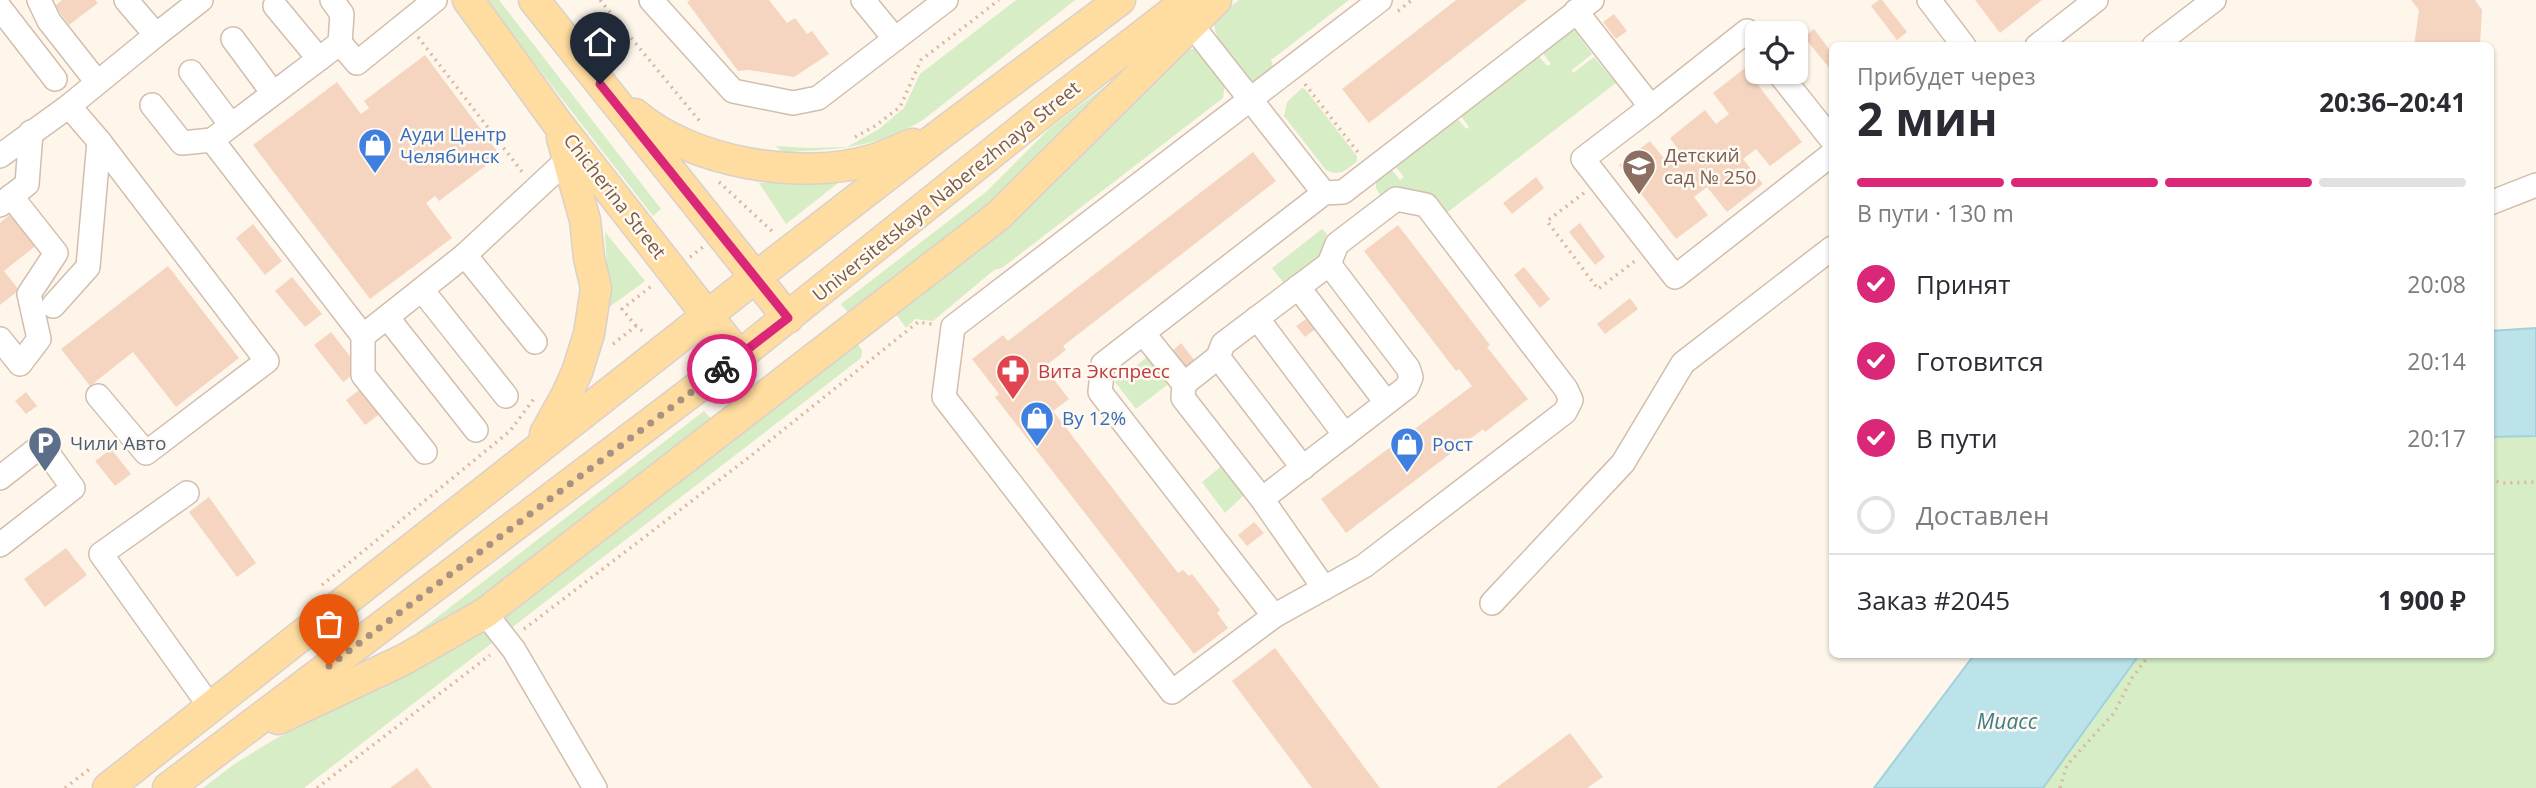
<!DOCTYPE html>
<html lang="ru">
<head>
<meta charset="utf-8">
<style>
	:root { --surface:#fff; --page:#f2f2f3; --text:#2b2b33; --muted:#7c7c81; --line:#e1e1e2; --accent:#db2777 }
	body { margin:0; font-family:"Open Sans",sans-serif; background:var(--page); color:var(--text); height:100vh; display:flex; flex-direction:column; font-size:26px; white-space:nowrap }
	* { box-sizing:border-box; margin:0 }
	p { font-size:23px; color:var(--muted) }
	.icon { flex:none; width:38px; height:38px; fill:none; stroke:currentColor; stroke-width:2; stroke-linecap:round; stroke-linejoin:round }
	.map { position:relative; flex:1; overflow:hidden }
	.sheet { position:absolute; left:1829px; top:42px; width:665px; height:616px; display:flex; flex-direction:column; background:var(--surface); border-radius:10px; box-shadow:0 2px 5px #0004 }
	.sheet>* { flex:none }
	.fabs { position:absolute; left:1745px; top:21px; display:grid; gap:14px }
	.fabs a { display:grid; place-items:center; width:63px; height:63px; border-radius:10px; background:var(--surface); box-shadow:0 2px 5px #0004; font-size:35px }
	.pin { position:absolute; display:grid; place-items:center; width:60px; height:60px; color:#fff; margin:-72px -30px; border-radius:50% 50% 50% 0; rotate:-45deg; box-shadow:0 0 7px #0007 }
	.pin .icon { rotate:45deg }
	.courier { position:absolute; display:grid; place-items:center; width:70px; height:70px; margin:-35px; border:5px solid #db2777; border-radius:50%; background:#fff; color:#222; box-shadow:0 2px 9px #0007 }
	.head em { font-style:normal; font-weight:700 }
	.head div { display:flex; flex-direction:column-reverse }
	.head { display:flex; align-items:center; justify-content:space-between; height:119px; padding:0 28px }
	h1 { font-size:46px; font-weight:700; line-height:52px }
	.bar { display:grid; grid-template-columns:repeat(4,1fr); gap:10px 7px; align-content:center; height:84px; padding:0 28px }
	.bar i { height:9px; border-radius:5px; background:var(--line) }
	.bar .on { background:var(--accent) }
	.bar p { grid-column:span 4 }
	.line { display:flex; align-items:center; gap:18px; padding:0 28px; border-top:2px solid var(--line) }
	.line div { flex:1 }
	ol { padding:0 28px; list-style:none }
	li { display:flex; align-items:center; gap:21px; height:77px }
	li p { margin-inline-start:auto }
	li .icon { padding:7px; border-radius:50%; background:var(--accent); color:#fff; stroke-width:4 }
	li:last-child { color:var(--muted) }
	li i { width:38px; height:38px; border:4px solid var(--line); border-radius:50% }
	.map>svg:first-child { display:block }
</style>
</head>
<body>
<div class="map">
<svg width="2536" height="788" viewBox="0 0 2536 788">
	<rect width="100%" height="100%" fill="#fef6ea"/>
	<g fill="#d6edc6">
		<path d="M485 0H499L661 209 653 216Z"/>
		<path d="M1016 0H1075L923 120C876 148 836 150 782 152L776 146 809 148 847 147 879 129 904 108 920 74Z"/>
		<path d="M1239 0H1349L1271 60 1274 70 1256 82 1250 80C1236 62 1213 43 1214 19Z"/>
		<path d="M1574 30 1592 54 1572 70 1573 73 1594 57 1616 83 1444 215 1430 197 1398 187 1382 199 1376 188V180L1391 169 1400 180 1404 177 1395 166 1457 118 1466 129 1469 127 1460 115 1538 55 1547 66 1551 64 1542 52 1567 32Z"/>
		<path d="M1185 49H1195L1200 52 1225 84 1223 98 1002 268 994 270 933 321 915 319 906 328 893 310Z"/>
		<path d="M1142 58 994 205 851 316 841 304 986 192 1050 128Z"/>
		<path d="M1302 88 1305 89 1357 156V161C1347 170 1340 177 1326 170L1284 116 1287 102Z"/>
		<path d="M759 183H838L786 224Z"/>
		<path d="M1322 229 1327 234 1320 258 1285 285 1272 268Z"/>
		<path d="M605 232 645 281 604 311 607 269Z"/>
		<path d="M855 341 862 350 861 358 304 788H203L233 765 275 739 370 691Z"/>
		<path d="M1146 358 1153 359 1171 382 1136 409 1115 382Z"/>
		<path d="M704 411 714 422 476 606 396 649Z"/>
		<path d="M2536 436V788H2043L2139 655 2490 654V437Z"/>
		<path d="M1223 465 1245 494 1225 513 1202 482Z"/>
	</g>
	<g fill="#bce2ea" stroke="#a1d2dc" stroke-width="2">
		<path d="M2536 328V436L2490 437V331Z"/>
		<path d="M1974 655H2139L2043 788H1874Z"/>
	</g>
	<g fill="#f5d5bf">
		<path d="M62 0H95L98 3 69 25 55 6Z"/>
		<path d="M690 0H769L787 23 795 18 807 34 812 31 829 54 794 77 749 70 738 71 687 2Z"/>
		<path d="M1456 0H1527L1369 123 1342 89Z"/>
		<path d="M1879 0H1882L1907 32 1897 40 1871 6Z"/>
		<path d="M1975 0H2042L2000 33Z"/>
		<path d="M2411 0H2475L2482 10 2480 46H2414L2419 10Z"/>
		<path d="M1614 14 1627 31 1616 39 1603 22Z"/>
		<path d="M1814 29 1832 53 1831 70 1804 37Z"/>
		<path d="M425 55 500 155 439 201 435 196 426 203 452 238 370 299 253 145 337 82 361 114 369 108 364 101Z"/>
		<path d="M1745 68 1802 142 1770 166 1756 149 1743 159 1763 184 1727 212 1707 187 1694 197 1708 215 1676 239 1619 165 1650 141 1667 162 1680 152 1670 138 1705 110 1716 124 1729 114 1713 93Z"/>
		<path d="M1253 152 1276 181 1063 346 1066 350 1044 367 1069 399 1053 411 1178 573 1183 570 1189 576 1192 574 1220 610 1217 613 1228 628 1194 654 995 397 999 394 972 359 1003 335 1008 341Z"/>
		<path d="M1536 177 1544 188 1512 214 1503 203Z"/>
		<path d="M14 211 39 243 4 271 19 290 0 305V223Z"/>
		<path d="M1580 223 1605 257 1595 265 1569 232Z"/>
		<path d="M253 224 282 261 265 275 236 238Z"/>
		<path d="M1398 225 1490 345 1487 347 1528 399 1485 432 1483 429 1346 533 1321 499 1472 386 1459 369 1456 371 1364 251Z"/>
		<path d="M168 266 239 358 176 407 133 352 90 386 61 349Z"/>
		<path d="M1524 267 1550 299 1540 308 1514 275Z"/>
		<path d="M292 277 322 314 305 327 275 291Z"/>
		<path d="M1630 298 1638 309 1605 334 1597 324Z"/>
		<path d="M1309 317 1317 328 1305 337 1296 326Z"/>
		<path d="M331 332 360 369 343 382 314 345Z"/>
		<path d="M1181 343 1195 361 1184 369 1171 352Z"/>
		<path d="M362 388 381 413 365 425 346 400Z"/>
		<path d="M26 392 37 406 26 414 15 401Z"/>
		<path d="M111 449 131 474 115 486 95 461Z"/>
		<path d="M209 497 256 563 237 577 189 512Z"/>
		<path d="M1254 522 1264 533 1247 546 1238 535Z"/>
		<path d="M66 548 87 575 45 607 24 579Z"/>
		<path d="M1275 648 1380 788H1312L1232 681Z"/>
		<path d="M1570 733 1603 777 1587 788H1496Z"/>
		<path d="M417 768 432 788H390Z"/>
	</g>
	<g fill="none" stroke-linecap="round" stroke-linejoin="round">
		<g stroke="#d2bead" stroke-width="26">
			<g id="minor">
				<path d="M39 0 49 21 97 82"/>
				<path d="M126 0 156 35 201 0"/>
				<path d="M332 0 342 14 340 43"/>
				<path d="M435 0 357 63 340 43 212 140 363 336 465 255 568 159"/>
				<path d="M651 0 733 91 793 103 818 98 895 39"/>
				<path d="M863 0 895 39 946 0"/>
				<path d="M1380 0 953 327 944 397 1172 692 1274 616 1100 392 1103 364 1324 193 1343 192 1592 0"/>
				<path d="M1929 0 1964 46"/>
				<path d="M275 6 319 59"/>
				<path d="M0 8 55 79"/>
				<path d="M1576 11 1651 107 1583 159 1675 277 1832 154"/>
				<path d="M1191 24 1324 193"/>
				<path d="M233 39 273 93"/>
				<path d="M2037 46 2096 0"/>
				<path d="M2154 46 2214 0"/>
				<path d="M191 72 231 125"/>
				<path d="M1778 72 1832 140"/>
				<path d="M152 105 182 143 212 140"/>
				<path d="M69 106 99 141 267 361 146 453 98 396"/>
				<path d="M1651 107 1747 31 1757 44"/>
				<path d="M0 156 69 106 156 35"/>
				<path d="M2490 203 2536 185"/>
				<path d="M0 205 27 184 31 132"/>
				<path d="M465 255 535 342"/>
				<path d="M1298 287 1386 402"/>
				<path d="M422 290 506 396"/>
				<path d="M53 306 88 267 99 141"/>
				<path d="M387 317 476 430"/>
				<path d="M1257 318 1345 435"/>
				<path d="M1143 333 1184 384"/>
				<path d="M363 336V375L425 452"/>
				<path d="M0 339 20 364 39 339 29 294 56 253 11 196"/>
				<path d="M1218 357 1303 468"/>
				<path d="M0 478 42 445 73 488 0 545"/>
				<path d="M187 493 101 554 211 708"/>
				<path d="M1262 499 1183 398 1184 384 1218 357 1223 344 1329 264 1337 244 1396 199 1426 205 1566 389 1571 400 1565 412 1364 566 1274 616"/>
				<path d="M1324 588 1262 499 1407 387 1411 377 1408 368 1329 264"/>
				<path d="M1492 603 1623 463 1683 363 1832 248"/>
				<path d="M485 613 514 650 595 788"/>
			</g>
		</g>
		<g stroke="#dad1cc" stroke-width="33">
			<g id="major">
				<path d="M468 0 558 124 739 356"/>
				<path d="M534 0 788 318"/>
				<path d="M635 114C692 163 801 181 872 160 886 156 899 149 913 144"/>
				<path d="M545 434 566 396 577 372 589 334 596 288 589 258 585 220 562 138"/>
				<path d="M278 719 403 660 485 613 998 216 1216 0"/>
				<path d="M108 788 756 277 942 133 1120 0"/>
				<path d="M168 788 739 356 1043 112 1188 0"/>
			</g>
		</g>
		<g stroke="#dbb8a1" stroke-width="3.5" stroke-dasharray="2 5" stroke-linecap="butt">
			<path d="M600 0 702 124"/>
			<path d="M1398 11 1412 0"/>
			<path d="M418 37 523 173"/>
			<path d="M1305 84 1360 155"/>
			<path d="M855 137 875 126 900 107 921 60 999 0"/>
			<path d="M719 182 775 234"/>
			<path d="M1584 193 1547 221 1598 289 1635 261"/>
			<path d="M690 257 703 247"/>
			<path d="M636 326 622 309 653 285"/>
			<path d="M613 344 636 326 645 333"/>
			<path d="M2490 479 2502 483 2536 482"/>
			<path d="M322 585 510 431 536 396"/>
			<path d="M524 629 748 458 918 322 932 324"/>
			<path d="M65 788 91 768"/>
			<path d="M317 788 490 655"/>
			<path d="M2060 788 2067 765 2114 713 2132 678 2150 654"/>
		</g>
		<use href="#minor" stroke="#fff" stroke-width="23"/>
		<use href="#major" stroke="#ffdc9f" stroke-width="30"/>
	</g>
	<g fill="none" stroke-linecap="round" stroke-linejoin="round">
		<path stroke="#a99282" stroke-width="7" stroke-dasharray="0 12.6" d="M329 666 722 369"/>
		<path stroke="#db2777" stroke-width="9" d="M600 84 788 318 722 369"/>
	</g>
	<defs>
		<g id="shop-pin" transform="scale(1.75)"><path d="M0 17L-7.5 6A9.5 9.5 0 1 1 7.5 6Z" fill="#3f7fe0" stroke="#fffaf1"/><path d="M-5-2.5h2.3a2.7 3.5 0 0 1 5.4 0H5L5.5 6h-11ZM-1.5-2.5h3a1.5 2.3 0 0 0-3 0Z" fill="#fff"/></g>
		<g id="school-pin" transform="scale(1.75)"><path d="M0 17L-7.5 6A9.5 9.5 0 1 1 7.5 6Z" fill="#8d6e63" stroke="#fffaf1"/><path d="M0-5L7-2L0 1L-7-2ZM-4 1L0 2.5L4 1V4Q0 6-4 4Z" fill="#fff"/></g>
		<g id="pharmacy-pin" transform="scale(1.75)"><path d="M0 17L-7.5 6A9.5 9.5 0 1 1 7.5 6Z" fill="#e0444e" stroke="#fffaf1"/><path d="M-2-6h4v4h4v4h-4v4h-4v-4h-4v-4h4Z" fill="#fff"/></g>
		<g id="parking-pin" transform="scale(1.75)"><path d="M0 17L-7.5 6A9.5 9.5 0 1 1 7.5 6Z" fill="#5c6f8a" stroke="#fffaf1"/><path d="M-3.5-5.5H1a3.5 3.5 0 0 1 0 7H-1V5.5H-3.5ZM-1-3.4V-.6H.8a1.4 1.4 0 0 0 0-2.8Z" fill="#fff"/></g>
	</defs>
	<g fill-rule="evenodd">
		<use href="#shop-pin" x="375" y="145"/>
		<use href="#school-pin" x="1639" y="166"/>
		<use href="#pharmacy-pin" x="1013" y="371"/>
		<use href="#shop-pin" x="1037" y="418"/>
		<use href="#parking-pin" x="45" y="443"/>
		<use href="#shop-pin" x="1407" y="444"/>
	</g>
	<g text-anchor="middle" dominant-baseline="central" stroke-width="5" stroke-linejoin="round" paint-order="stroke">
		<g font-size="19" fill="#366cbe" stroke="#fffaf1" text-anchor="start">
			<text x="400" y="134">Ауди Центр<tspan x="400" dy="22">Челябинск</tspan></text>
			<text x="1062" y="418">Ву 12%</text>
			<text x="1432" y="444">Рост</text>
		</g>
		<g font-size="19" fill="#785e54" stroke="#fffaf1" text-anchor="start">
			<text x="1664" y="155">Детский<tspan x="1664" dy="22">сад № 250</tspan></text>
		</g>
		<g font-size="19" fill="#7b5c4a" stroke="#fffaf1">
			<text transform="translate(946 191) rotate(-39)">Universitetskaya Naberezhnaya Street</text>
			<text transform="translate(615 196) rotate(52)">Chicherina Street</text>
		</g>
		<g font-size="19" fill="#be3a42" stroke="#fffaf1" text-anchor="start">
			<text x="1038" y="371">Вита Экспресс</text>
		</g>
		<g font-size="19" fill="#4e5e75" stroke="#fffaf1" text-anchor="start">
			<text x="70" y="443">Чили Авто</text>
		</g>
		<g font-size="21" font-style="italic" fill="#3f7b88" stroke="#fffaf1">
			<text x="2007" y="721">Миасс</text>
		</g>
	</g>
</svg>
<div class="fabs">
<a><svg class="icon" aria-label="locate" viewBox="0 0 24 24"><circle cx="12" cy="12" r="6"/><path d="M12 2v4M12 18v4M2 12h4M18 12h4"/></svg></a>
</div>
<div class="pin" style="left:329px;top:666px;background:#ea580c"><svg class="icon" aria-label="bag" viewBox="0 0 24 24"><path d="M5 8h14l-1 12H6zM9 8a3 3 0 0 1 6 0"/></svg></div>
<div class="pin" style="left:600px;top:84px;background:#1f2937"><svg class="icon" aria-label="home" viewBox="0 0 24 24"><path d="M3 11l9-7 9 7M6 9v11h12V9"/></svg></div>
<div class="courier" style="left:722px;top:369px"><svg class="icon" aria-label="bike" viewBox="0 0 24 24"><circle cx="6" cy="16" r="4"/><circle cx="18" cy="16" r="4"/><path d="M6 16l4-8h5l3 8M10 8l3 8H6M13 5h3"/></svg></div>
<section class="sheet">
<div class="head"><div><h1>2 мин</h1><p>Прибудет через</p></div><em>20:36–20:41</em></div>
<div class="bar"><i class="on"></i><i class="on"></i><i class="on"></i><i></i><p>В пути · 130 m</p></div>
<ol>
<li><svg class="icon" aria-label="check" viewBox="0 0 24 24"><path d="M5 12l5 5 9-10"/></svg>Принят<p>20:08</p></li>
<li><svg class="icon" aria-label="check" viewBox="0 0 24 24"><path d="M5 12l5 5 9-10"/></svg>Готовится<p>20:14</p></li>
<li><svg class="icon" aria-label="check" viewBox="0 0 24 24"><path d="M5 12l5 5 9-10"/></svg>В пути<p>20:17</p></li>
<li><i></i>Доставлен</li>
</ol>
<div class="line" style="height:91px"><div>Заказ #2045</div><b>1 900 ₽</b></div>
</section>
</div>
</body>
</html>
